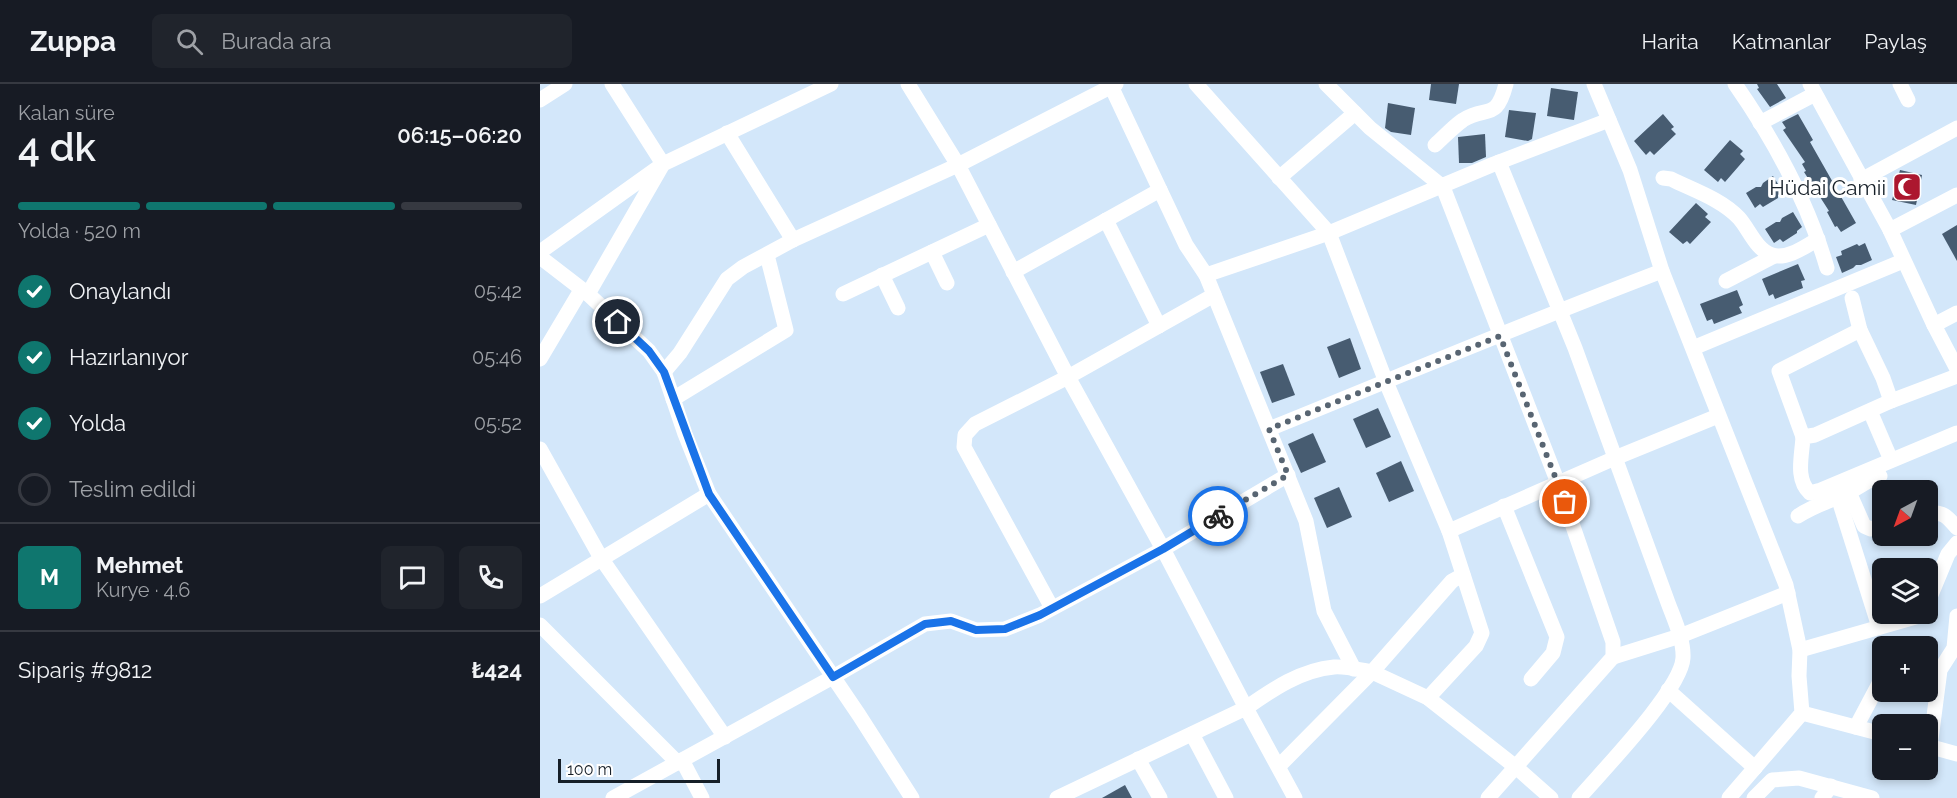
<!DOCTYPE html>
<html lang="tr">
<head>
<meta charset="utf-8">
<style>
	:root { --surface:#171b24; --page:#20242c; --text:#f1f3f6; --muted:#9ea1a6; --line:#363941; --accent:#0f766e }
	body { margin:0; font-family:Raleway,sans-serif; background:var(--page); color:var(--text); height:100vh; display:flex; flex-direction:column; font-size:22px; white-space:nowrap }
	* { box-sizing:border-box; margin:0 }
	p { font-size:20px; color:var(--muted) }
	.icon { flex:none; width:33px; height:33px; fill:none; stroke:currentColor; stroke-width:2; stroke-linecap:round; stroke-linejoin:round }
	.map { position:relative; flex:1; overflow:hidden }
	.details { display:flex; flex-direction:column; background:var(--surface); width:540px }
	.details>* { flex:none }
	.needle { width:39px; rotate:221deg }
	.tools { position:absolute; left:1332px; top:396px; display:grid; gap:12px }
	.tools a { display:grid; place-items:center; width:66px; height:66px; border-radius:9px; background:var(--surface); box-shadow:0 3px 9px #0003; font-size:30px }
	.scale { position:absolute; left:18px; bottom:15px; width:162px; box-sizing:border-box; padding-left:6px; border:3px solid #161f28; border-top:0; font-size:16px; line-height:21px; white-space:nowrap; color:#161f28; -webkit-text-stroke:4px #fff; paint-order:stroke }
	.pin { position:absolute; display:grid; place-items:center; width:51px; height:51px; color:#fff; margin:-26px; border:3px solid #fff; border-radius:50%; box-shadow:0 2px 6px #0007 }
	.courier { position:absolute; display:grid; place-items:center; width:60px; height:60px; margin:-30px; border:4px solid #1a73e8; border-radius:50%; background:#fff; color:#222; box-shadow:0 2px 8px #0007 }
	.summary em { font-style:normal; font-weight:600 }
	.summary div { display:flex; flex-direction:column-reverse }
	.summary { display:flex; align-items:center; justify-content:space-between; height:102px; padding:0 18px }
	h1 { font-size:39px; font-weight:600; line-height:45px }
	.bar { display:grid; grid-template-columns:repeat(4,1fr); gap:9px 6px; align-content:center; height:72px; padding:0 18px }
	.bar i { height:8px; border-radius:4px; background:var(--line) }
	.bar .on { background:var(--accent) }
	.bar p { grid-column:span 4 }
	.line { display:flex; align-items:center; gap:15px; padding:0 18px; border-top:2px solid var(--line) }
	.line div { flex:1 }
	.round { display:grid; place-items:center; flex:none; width:63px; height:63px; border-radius:9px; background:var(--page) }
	ol { padding:0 18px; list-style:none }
	li { display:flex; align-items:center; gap:18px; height:66px }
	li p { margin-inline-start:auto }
	li .icon { padding:6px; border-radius:50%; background:var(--accent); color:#fff; stroke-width:4 }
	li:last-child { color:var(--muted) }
	li i { width:33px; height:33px; border:3px solid var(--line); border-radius:50% }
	header { display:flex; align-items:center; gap:36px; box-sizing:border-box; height:84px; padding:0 30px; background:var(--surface); border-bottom:2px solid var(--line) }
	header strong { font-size:28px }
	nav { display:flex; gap:33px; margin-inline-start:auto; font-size:21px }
	.search { width:420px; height:54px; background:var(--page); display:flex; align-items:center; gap:15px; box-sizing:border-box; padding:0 21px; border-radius:9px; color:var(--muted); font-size:22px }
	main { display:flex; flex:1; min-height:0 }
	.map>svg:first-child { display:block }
</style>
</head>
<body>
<header>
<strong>Zuppa</strong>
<div class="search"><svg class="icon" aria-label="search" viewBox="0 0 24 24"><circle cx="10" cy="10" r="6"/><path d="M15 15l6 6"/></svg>Burada ara</div>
<nav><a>Harita</a><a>Katmanlar</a><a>Paylaş</a></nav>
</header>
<main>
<section class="details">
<div class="summary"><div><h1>4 dk</h1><p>Kalan süre</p></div><em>06:15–06:20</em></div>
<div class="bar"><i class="on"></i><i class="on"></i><i class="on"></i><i></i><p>Yolda · 520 m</p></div>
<ol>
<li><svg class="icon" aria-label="check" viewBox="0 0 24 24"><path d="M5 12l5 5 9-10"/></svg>Onaylandı<p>05:42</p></li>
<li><svg class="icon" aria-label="check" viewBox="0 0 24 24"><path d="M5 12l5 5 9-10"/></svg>Hazırlanıyor<p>05:46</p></li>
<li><svg class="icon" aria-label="check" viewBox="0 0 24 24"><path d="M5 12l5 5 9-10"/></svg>Yolda<p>05:52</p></li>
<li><i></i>Teslim edildi</li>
</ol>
<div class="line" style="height:108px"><b class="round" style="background:var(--accent);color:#fff">M</b><div><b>Mehmet</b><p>Kurye · 4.6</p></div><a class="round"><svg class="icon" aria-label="chat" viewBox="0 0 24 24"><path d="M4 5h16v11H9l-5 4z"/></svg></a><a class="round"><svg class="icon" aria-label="phone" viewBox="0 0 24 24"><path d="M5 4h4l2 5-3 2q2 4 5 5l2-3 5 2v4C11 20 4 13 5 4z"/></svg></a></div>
<div class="line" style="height:78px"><div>Sipariş #9812</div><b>₺424</b></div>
</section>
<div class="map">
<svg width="1417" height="714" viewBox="0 0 1417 714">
	<rect width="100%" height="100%" fill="#d3e7fa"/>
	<g fill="#475c71">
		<path d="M891 0H919L916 20 889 16Z"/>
		<path d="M1217 0H1237L1246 14 1230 23 1217 5 1219 4Z"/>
		<path d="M1011 4 1038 8 1034 36 1007 32Z"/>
		<path d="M848 19 875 24 871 51 851 48 845 44Z"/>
		<path d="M969 26 996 29 992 55 988 57 965 53Z"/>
		<path d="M1123 30 1134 43 1131 45 1136 50 1114 71 1110 67 1106 71 1094 57Z"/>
		<path d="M1258 30 1273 56 1270 58 1316 139 1301 148 1297 142 1295 143 1287 128 1289 127 1264 88 1266 87 1262 80 1265 78 1243 46 1246 44 1242 38Z"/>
		<path d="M945 50 946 73 932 79H919L918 53Z"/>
		<path d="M1190 56 1203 67 1200 70 1205 75 1185 98 1181 94 1178 98 1164 86Z"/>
		<path d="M1360 86 1382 91 1376 121 1352 116Z"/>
		<path d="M1233 92 1243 108 1238 111V114L1223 123 1220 120 1215 124 1206 109 1216 103H1221L1223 99Z"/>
		<path d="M1156 119 1168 130 1165 133 1171 138 1150 160 1147 157 1143 160 1129 148Z"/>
		<path d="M1253 128 1262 143 1257 147V149L1243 158 1240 155 1234 159 1225 145 1236 138H1240L1242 134Z"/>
		<path d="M1417 141V177L1402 150Z"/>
		<path d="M1325 159 1332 176 1321 181H1316L1313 184 1302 189 1296 173 1302 171 1301 167 1317 160 1319 162Z"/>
		<path d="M1258 180 1265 196 1261 197 1263 204 1235 215 1233 210 1229 212 1222 195Z"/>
		<path d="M1197 206 1203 221 1199 223 1202 229 1174 240 1172 235 1167 237 1160 220Z"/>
		<path d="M810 254 821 285 799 294 787 263Z"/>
		<path d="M743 280 755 311 732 319 720 288Z"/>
		<path d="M838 324 851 353 826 364 813 335Z"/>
		<path d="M773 349 786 378 761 389 748 360Z"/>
		<path d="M861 377 874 407 849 418 836 389Z"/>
		<path d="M799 403 812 433 787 444 774 414Z"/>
		<path d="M585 701 592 714H562Z"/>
	</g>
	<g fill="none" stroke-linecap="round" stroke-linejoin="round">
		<g stroke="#fff" stroke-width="15">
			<path d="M368 0 418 81 528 293 623 465 706 624C733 605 761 586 794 583 806 582 820 586 832 588L912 497 923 491"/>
			<path d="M570 0 646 161 666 191 766 437 784 527 814 585"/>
			<path d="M656 0 789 149 846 298 909 447 942 549 936 562 888 614"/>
			<path d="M786 0 830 44 903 103 1018 399 1073 558V573L948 714"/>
			<path d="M1054 0 1090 86 1122 187 1246 501 1260 566 1259 592 1262 629 1189 714"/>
			<path d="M1195 0C1234 56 1268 118 1287 184"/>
			<path d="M1270 0 1350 146 1394 241 1417 285"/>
			<path d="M1360 0 1368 16"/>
			<path d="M0 16 25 0"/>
			<path d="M1220 39 1275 10"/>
			<path d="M187 49 253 156"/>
			<path d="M895 61C904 53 913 43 923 36 947 21 956 38 966 0"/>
			<path d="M959 78 1035 264 1127 516C1133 533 1144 555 1143 574 1141 606 1063 686 1039 714"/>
			<path d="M739 94 815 29"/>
			<path d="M1123 94 1131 95C1153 106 1181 115 1199 134 1209 145 1216 166 1232 171 1247 176 1266 162 1278 155"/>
			<path d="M1321 96 1417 44"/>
			<path d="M566 136 619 242"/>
			<path d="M1350 146 1417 111"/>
			<path d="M0 168 123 80 72 0"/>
			<path d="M392 168 407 199"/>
			<path d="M0 173 48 210 109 267 124 288 145 350 169 410 319 631 372 714"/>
			<path d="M473 188 620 106"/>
			<path d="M342 191 358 224"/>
			<path d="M666 191 789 149 954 80 1069 36"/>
			<path d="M1186 197 1234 172"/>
			<path d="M48 210 123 80 291 0"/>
			<path d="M303 210 449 141"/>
			<path d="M1312 214 1320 246 1343 294 1351 317"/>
			<path d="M1394 241 1417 229"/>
			<path d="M1153 264 1363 177"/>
			<path d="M0 275 41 206"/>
			<path d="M124 288 140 269 187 195 203 183 253 156 418 81 576 0"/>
			<path d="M1417 292 1351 317 1275 351 1263 353C1262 372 1255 395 1270 409L1281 406 1417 349"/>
			<path d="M133 315 246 246 227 171"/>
			<path d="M1330 327 1351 376"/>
			<path d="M729 345C860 292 990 237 1122 187"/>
			<path d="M1263 353 1239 287 1320 246"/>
			<path d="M0 365 61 474 185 653"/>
			<path d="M1309 408 1324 442 1331 445 1342 441"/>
			<path d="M1298 413 1339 543"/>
			<path d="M964 422 1017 553 1013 569 991 595"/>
			<path d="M1388 428C1404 429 1406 431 1417 444"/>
			<path d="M1258 432C1275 421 1288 418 1306 410 1318 404 1328 396 1340 392"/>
			<path d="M909 447 1075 374 1178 332"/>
			<path d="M0 512 169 410"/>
			<path d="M1388 518 1408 470 1417 459"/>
			<path d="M512 524 424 363 425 351 435 340 528 293 674 211"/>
			<path d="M0 541 138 679"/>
			<path d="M1260 566 1379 532 1381 530"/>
			<path d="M1073 573 1140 552 1248 509"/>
			<path d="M1128 606 1215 684"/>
			<path d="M1262 629 1342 650"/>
			<path d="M1316 643 1342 594"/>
			<path d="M652 650 686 714"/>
			<path d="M1388 662 1417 670"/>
			<path d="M1390 663 1400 586 1414 564 1417 532"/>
			<path d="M598 675 620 714"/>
			<path d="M142 676 162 714"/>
			<path d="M739 682 832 588 888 614 977 684 1011 714"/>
			<path d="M73 714 293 593 385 540 411 537 436 546 465 545 500 531 623 465 748 391"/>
			<path d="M517 714 706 624 755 714"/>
			<path d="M1214 714 1232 696 1259 694 1332 714"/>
			<path d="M1282 714 1291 702"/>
		</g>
	</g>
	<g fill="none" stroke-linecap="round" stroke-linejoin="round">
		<path stroke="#586572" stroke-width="6" stroke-dasharray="0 10.8" d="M678 432 748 391 729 345 960 252 1025 418"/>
		<path stroke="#1a73e8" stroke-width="8" d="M78 238 109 267 124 288 169 410 293 593 385 540 411 537 436 546 465 545 500 531 623 465 678 432"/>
	</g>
	<defs>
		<g id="mosque-square" transform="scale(1.5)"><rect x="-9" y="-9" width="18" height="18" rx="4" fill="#ac172f" stroke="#fff"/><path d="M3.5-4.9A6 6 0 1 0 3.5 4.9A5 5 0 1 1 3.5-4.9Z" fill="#fff"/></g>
	</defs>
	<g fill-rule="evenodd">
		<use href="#mosque-square" x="1367" y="103"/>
	</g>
	<g text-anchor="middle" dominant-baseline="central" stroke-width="6" stroke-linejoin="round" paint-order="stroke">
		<g font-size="21" fill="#161f28" stroke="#fff" text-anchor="end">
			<text x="1346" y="103">Hüdai Camii</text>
		</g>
	</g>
</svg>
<div class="tools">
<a><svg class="needle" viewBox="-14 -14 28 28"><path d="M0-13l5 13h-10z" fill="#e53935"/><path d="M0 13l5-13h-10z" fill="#9ea1a6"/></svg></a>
<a><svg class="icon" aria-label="layers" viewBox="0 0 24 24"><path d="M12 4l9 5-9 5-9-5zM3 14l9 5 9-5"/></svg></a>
<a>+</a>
<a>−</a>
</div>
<div class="scale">100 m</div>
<div class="pin" style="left:1025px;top:418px;background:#ea580c"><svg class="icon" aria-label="bag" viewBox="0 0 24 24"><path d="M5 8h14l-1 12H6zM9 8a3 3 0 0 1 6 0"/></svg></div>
<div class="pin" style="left:78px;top:238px;background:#1f2937"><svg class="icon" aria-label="home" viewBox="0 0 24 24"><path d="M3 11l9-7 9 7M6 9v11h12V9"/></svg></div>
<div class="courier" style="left:678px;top:432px"><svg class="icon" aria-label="bike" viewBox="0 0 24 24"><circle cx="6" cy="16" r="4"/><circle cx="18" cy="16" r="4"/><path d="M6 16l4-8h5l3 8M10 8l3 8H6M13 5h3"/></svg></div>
</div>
</main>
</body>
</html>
